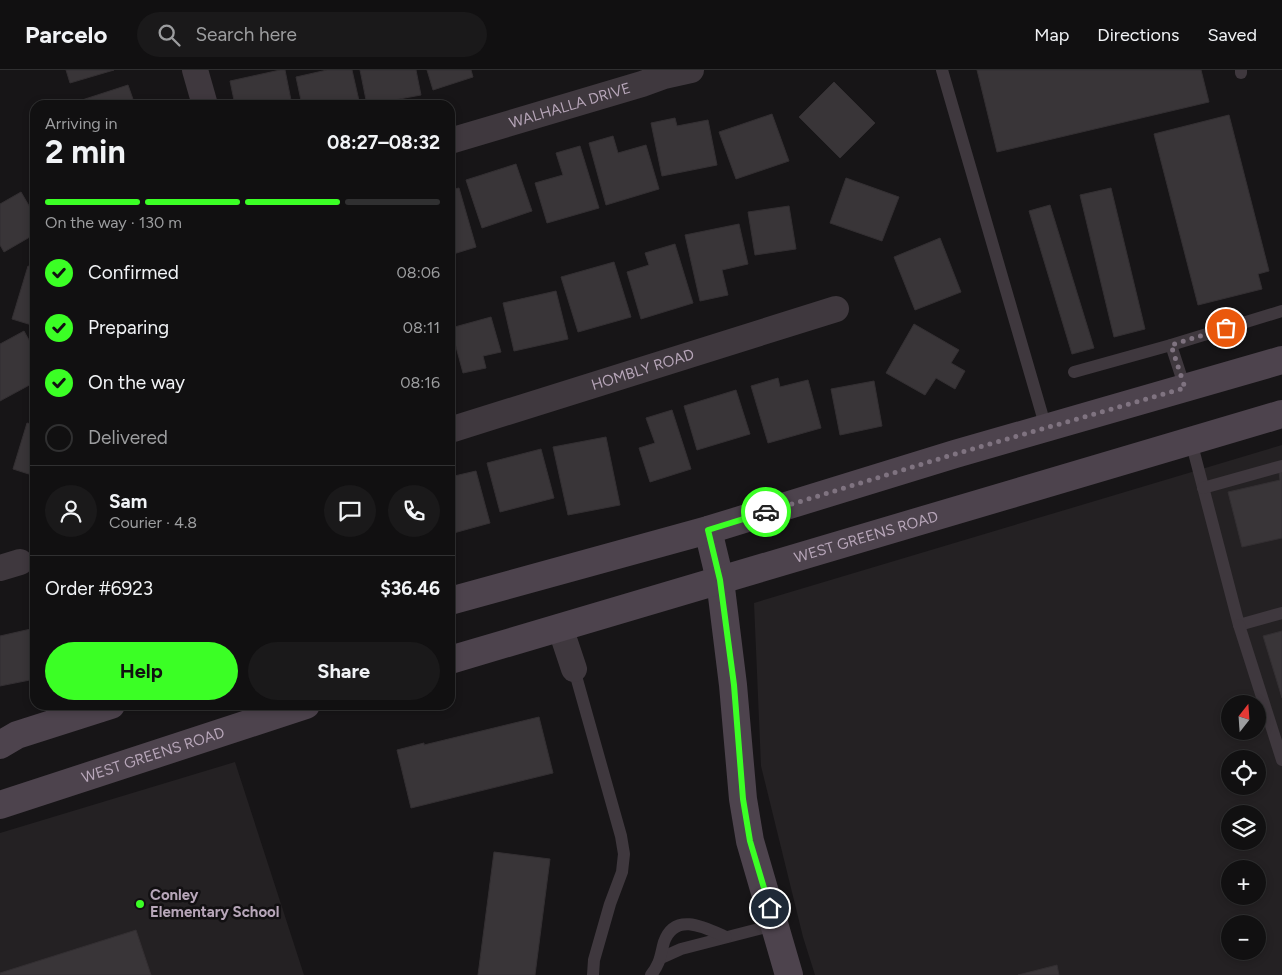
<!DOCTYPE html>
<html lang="en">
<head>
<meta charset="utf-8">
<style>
	:root { --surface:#111011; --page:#1a191a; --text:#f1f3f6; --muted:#9c9d9f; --line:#303031; --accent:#3bff25 }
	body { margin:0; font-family:Figtree,sans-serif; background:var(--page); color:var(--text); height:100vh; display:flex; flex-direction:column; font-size:19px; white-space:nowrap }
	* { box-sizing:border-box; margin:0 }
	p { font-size:16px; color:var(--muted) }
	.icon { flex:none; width:28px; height:28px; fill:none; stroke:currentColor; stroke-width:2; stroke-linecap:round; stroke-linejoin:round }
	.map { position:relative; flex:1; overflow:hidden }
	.drawer { position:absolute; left:30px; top:30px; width:425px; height:610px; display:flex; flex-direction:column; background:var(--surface); border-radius:15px; box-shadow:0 2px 8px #0003,0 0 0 1px var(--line) }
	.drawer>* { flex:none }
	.needle { width:32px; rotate:17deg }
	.fabs { position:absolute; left:1221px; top:625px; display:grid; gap:10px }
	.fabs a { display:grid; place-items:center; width:45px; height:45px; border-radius:50%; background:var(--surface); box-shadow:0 2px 8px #0003,0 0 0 1px var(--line); font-size:25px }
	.pin { position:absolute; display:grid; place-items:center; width:42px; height:42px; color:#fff; margin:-21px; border:2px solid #fff; border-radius:50%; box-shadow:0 1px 5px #0007 }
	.courier { position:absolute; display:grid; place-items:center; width:50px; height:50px; margin:-25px; border:4px solid #3bff25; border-radius:50%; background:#fff; color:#222; box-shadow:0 1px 6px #0007 }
	.overview em { font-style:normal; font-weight:700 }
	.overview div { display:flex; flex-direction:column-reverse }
	.overview { display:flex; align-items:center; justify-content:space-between; height:85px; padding:0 15px }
	h1 { font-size:32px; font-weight:700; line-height:38px }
	.bar { display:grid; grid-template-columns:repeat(4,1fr); gap:8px 5px; align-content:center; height:60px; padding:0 15px }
	.bar i { height:6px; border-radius:4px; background:var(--line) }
	.bar .active { background:var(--accent) }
	.bar p { grid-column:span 4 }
	.line { display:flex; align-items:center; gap:12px; padding:0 15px; border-top:1px solid var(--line) }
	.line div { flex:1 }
	.round { display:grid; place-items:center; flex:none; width:52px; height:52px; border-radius:26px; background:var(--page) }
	ol { padding:0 15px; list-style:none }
	li { display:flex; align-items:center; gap:15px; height:55px }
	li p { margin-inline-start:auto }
	li .icon { padding:5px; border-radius:50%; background:var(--accent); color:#111; stroke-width:4 }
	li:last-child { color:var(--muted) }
	li i { width:28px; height:28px; border:2px solid var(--line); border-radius:50% }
	.primary-button { display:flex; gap:10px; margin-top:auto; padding:10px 15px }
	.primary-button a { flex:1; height:58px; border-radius:30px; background:var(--accent); color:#111; font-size:20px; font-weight:700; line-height:58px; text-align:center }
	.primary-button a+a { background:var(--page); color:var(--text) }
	header { display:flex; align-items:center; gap:30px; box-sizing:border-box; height:70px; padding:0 25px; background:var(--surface); border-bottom:1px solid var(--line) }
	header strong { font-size:24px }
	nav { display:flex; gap:28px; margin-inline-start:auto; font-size:18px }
	.search { width:350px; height:45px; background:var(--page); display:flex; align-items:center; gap:12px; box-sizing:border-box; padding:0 18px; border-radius:28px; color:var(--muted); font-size:19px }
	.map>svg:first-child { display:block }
</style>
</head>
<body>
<header>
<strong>Parcelo</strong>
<div class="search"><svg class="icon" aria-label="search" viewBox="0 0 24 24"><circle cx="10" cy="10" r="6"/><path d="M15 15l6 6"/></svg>Search here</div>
<nav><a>Map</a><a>Directions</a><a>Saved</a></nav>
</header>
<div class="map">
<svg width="1282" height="905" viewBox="0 0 1282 905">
	<rect width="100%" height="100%" fill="#171517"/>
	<g fill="#242123" fill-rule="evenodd">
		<path d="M1282 375V905H815L803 867 761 696 754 533ZM1230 634H1258V661H1230ZM1230 689H1258V716H1230ZM1230 744H1258V771H1230ZM1230 799H1258V826H1230ZM1230 854H1258V881H1230Z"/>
		<path d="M235 692 304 905H0V763Z"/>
	</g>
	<g fill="#393538" stroke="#332f32">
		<path d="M66 0H114L70 13Z"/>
		<path d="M280 0H285L292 35H235L230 11Z"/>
		<path d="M327 0H352L360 35H302L296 7Z"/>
		<path d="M360 0H416L421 25 367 35Z"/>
		<path d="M427 0H471L473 7 433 20Z"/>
		<path d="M977 0H1201L1209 32 997 82Z"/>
		<path d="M834 12 875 53 840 88 799 47Z"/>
		<path d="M128 15 135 35H80L79 31Z"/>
		<path d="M772 44 789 91 736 109 719 62Z"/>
		<path d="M1229 45 1269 201 1258 204 1262 219 1198 235 1154 64Z"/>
		<path d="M675 48 677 56 708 50 717 95 662 106 651 53Z"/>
		<path d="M613 66 618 83 646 75 659 119 606 135 589 73Z"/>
		<path d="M580 76 599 138 547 153 535 113 563 105 556 83Z"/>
		<path d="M516 94 532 141 482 158 466 110Z"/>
		<path d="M846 108 899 127 882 171 830 153Z"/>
		<path d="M459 118 476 177 450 185V120Z"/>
		<path d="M1111 118 1145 259 1114 267 1080 125Z"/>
		<path d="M21 122 35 146V164L4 182 0 175V134Z"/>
		<path d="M1050 135 1094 278 1072 284 1029 141Z"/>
		<path d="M789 136 796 179 755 185 748 142Z"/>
		<path d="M739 154 748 194 722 200 728 225 700 231 685 165Z"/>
		<path d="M940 168 961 222 915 240 894 187Z"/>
		<path d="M675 174 693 233 641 249 627 202 649 195 645 183Z"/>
		<path d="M614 192 631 247 578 262 561 207Z"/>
		<path d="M28 196 35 198V256L12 249Z"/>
		<path d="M556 221 568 269 514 281 503 233Z"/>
		<path d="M491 247 501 282 483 286 486 298 463 303 451 258Z"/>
		<path d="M914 254 959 280 951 293 965 301 955 319 936 308 925 325 886 303Z"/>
		<path d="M24 261 35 281V312L0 331V274Z"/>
		<path d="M778 308 780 317 808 310 821 358 768 373 751 316Z"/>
		<path d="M874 311 882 356 840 365 831 319Z"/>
		<path d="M736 320 750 364 697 380 684 336Z"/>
		<path d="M672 340 691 399 650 412 639 378 655 373 646 348Z"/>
		<path d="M27 353 35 355V406L13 399Z"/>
		<path d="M606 367 620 435 568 445 553 377Z"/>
		<path d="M541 379 554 428 500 442 487 393Z"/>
		<path d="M476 401 490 453 450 464V407Z"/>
		<path d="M1279 402H1282V468L1242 477 1228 422 1280 410Z"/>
		<path d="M35 558V609L0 616V566Z"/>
		<path d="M1282 561V628L1263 566Z"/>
		<path d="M539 647 553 703 411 738 397 680 424 673V675Z"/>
		<path d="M494 782 550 789 535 905H478Z"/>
		<path d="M136 860 151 905H0V903Z"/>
		<path d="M1057 895 1059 905H1018Z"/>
	</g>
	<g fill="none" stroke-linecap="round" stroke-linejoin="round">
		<g stroke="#3f383e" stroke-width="12">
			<path d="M942 0 1046 358"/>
			<path d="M1241 0V3"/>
			<path d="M1171 275 1185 318"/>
			<path d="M1074 302 1171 275 1282 241"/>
			<path d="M1191 371 1239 555 1282 543"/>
			<path d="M1203 418 1282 396"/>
			<path d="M1239 555 1282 690"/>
			<path d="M574 599 621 766 624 784 622 802 610 834 594 890 593 905"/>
			<path d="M661 888 681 879 774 855"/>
			<path d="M651 905C661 892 660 886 664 872 675 841 706 858 726 867"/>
		</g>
		<g stroke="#3f383e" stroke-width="26">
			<path d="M195 0 205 35"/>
			<path id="s1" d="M450 71 642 14 664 6 691 0"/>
			<path id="s2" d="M450 360 836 239"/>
			<path d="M0 498 20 492"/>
			<path d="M560 557 574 599"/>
		</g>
		<g stroke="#4d434d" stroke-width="28">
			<path d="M708 460 720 510 733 615 743 729 750 771 789 905"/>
			<path d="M450 531 708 460 955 384 1282 290"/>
			<path id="s3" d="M450 590 1282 344"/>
			<path d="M0 675 17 665 111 635"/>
			<path id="s4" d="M0 735 306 635"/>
		</g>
	</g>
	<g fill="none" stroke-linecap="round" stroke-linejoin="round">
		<path stroke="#7f7380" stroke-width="5" stroke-dasharray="0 9" d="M766 442 955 384 1185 318 1171 275 1226 258"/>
		<path stroke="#3bff25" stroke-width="6" d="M766 442 708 460 720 510 734 615 743 729 750 771 770 838"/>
	</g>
	<circle fill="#3bff25" stroke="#121012" stroke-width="2" cx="140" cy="834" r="5"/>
	<g text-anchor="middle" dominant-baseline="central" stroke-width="5" stroke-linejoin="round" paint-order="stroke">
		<g font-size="15" fill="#b7a6b9" stroke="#121012">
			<text stroke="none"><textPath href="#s1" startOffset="125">WALHALLA DRIVE</textPath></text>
			<text stroke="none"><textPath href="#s2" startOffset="202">HOMBLY ROAD</textPath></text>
			<text stroke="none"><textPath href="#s3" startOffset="434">WEST GREENS ROAD</textPath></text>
			<text stroke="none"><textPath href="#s4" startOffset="161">WEST GREENS ROAD</textPath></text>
		</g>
		<g font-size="15" font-weight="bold" fill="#b7a6b9" stroke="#121012" text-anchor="start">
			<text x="150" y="825">Conley<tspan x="150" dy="17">Elementary School</tspan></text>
		</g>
	</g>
</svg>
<div class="fabs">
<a><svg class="needle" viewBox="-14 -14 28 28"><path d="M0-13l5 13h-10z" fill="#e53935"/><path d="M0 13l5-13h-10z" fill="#9c9d9f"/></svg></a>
<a><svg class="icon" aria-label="locate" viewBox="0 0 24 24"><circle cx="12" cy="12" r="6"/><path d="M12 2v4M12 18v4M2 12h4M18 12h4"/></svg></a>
<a><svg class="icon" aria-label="layers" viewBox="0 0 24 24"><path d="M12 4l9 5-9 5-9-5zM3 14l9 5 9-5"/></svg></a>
<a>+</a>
<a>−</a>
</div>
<div class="pin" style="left:1226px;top:258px;background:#ea580c"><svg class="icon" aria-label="bag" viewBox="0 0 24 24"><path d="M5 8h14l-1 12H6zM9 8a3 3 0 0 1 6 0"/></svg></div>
<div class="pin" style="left:770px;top:838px;background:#1f2937"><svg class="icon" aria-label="home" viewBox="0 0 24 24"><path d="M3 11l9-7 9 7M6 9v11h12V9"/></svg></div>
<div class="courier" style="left:766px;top:442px"><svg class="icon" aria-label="car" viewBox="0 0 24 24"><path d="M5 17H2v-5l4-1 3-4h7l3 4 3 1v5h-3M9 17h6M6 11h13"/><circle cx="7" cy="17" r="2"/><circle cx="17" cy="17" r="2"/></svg></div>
<section class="drawer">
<div class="overview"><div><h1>2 min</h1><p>Arriving in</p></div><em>08:27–08:32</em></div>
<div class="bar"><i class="active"></i><i class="active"></i><i class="active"></i><i></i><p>On the way · 130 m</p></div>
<ol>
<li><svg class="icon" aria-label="check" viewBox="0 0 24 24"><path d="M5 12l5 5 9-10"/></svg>Confirmed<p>08:06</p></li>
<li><svg class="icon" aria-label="check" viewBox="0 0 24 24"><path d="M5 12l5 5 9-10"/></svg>Preparing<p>08:11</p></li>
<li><svg class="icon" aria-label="check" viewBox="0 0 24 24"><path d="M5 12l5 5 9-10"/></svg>On the way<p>08:16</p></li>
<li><i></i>Delivered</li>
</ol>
<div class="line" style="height:90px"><a class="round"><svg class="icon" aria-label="person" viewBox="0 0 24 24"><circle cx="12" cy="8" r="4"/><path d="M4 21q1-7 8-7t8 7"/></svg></a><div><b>Sam</b><p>Courier · 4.8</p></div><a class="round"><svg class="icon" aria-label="chat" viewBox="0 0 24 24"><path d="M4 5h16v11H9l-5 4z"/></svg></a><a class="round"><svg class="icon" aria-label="phone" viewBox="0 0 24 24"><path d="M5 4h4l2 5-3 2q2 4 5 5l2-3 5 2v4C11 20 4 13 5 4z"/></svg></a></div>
<div class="line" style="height:65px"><div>Order #6923</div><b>$36.46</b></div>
<div class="primary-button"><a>Help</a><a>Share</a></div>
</section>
</div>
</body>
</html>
